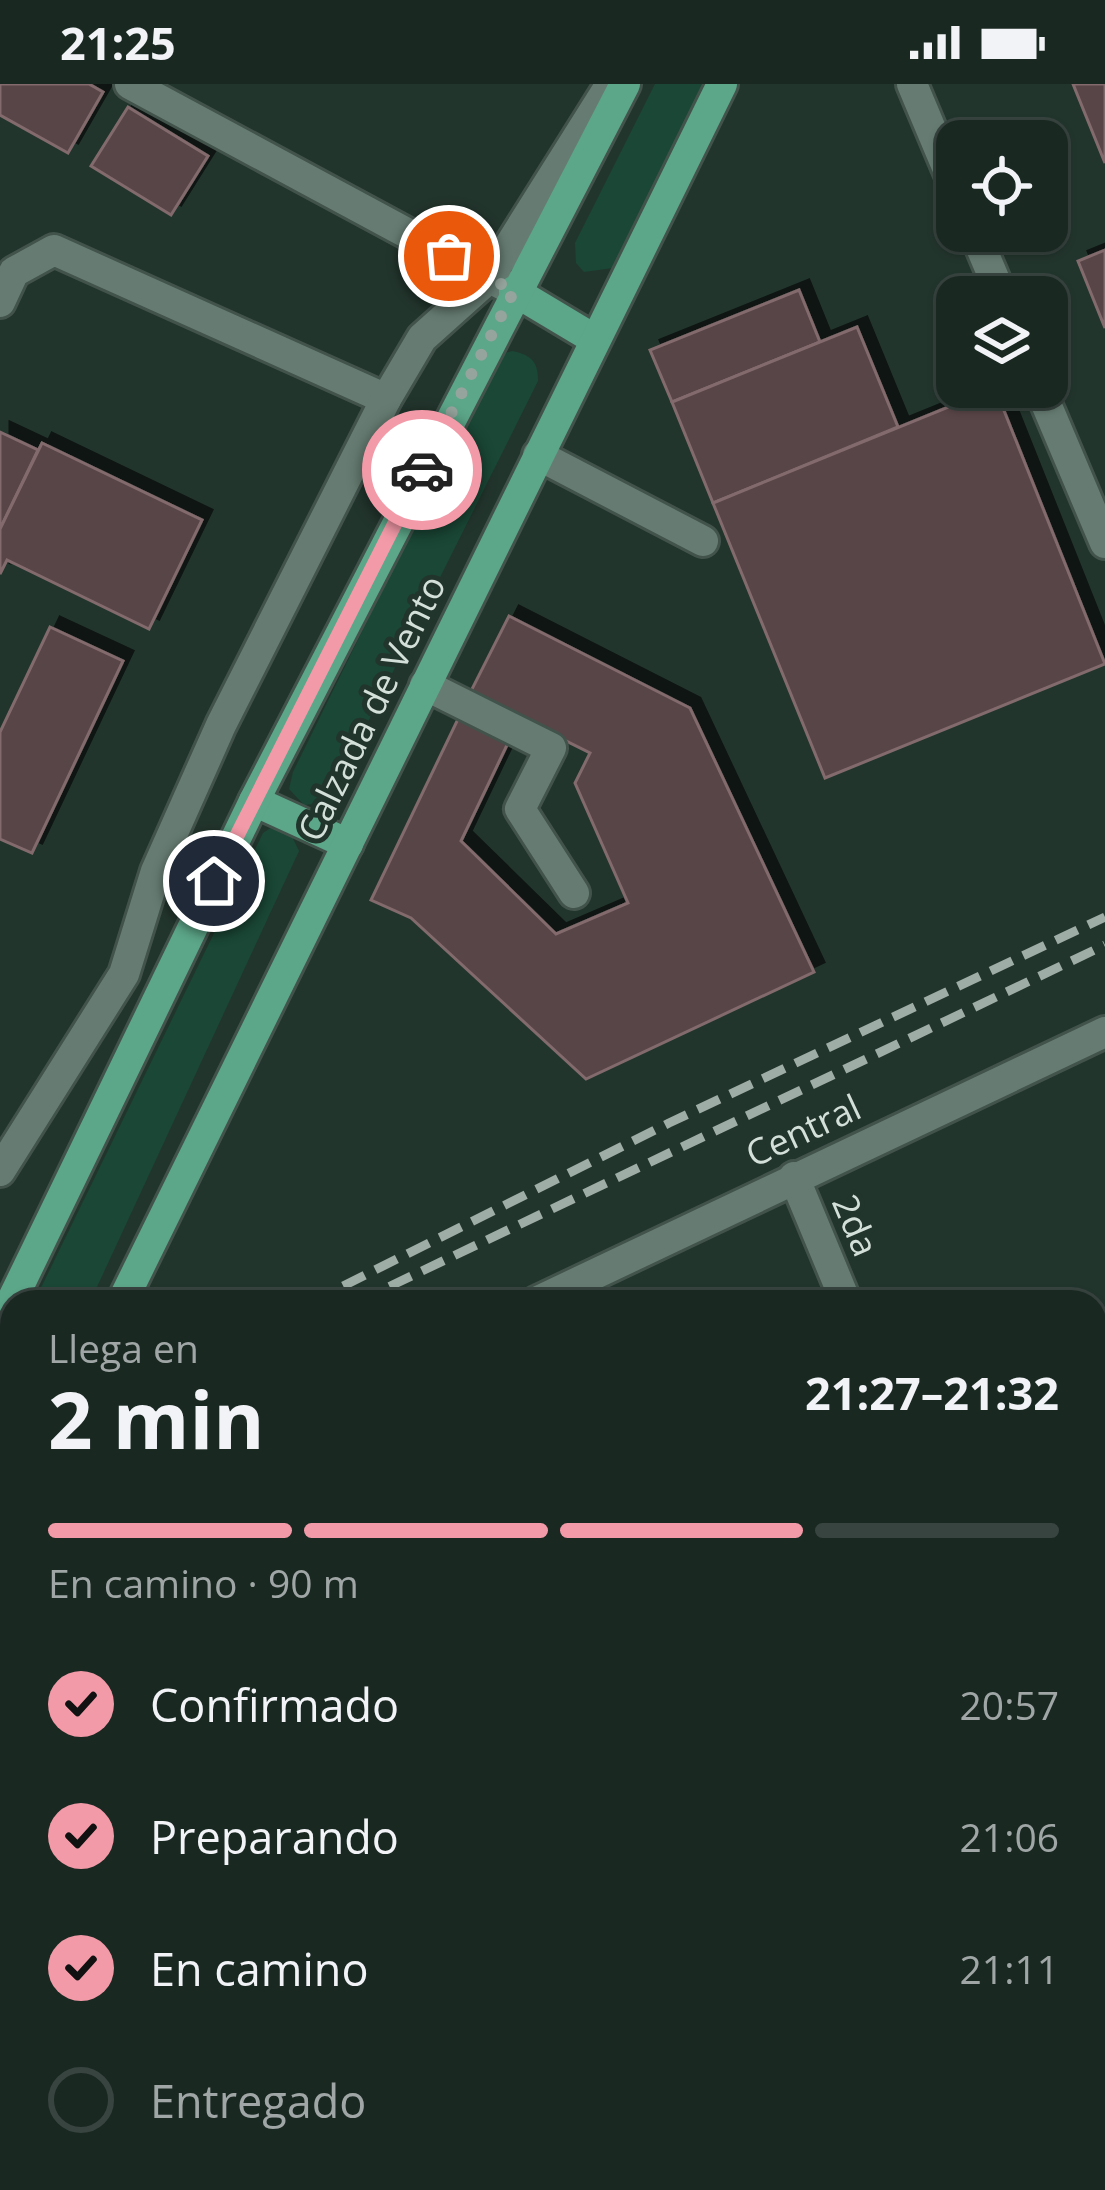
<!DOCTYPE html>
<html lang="es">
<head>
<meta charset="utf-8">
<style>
	:root { --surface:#1a2822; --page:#23302a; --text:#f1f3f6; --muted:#9fa6a5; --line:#384440; --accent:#f39aa8 }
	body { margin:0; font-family:"Open Sans",sans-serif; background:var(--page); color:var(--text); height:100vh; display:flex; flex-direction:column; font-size:45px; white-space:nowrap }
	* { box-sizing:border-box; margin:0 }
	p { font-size:39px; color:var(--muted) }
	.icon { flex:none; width:66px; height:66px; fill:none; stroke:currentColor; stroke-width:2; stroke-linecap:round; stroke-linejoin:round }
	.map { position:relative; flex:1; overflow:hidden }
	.details { position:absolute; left:0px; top:1206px; width:1107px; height:900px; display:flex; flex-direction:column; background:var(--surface); border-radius:36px 36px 0 0; box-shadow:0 3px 9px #0004,0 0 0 3px var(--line) }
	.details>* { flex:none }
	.controls { position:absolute; left:936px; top:36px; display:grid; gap:24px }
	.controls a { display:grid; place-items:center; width:132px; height:132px; border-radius:24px; background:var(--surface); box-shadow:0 3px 9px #0004,0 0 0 3px var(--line); font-size:60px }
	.pin { position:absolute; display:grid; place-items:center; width:102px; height:102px; color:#fff; margin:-51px; border:6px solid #fff; border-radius:50%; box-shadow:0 3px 12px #0007 }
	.courier { position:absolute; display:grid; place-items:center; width:120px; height:120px; margin:-60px; border:9px solid #f39aa8; border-radius:50%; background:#fff; color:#222; box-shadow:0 3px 15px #0007 }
	.head em { font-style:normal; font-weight:700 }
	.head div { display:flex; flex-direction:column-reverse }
	.head { display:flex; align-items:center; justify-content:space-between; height:204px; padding:0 48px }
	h1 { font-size:78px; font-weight:700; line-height:90px }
	.bar { display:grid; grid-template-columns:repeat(4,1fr); gap:18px 12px; align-content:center; height:144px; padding:0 48px }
	.bar i { height:15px; border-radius:9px; background:var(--line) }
	.bar .selected { background:var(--accent) }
	.bar p { grid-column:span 4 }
	ol { padding:0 48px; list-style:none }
	li { display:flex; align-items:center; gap:36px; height:132px }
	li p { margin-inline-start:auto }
	li .icon { padding:12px; border-radius:50%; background:var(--accent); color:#111; stroke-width:4 }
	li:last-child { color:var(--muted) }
	li i { width:66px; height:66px; border:6px solid var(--line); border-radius:50% }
	.status { display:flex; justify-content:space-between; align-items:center; height:84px; padding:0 60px; background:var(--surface); direction:ltr }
	.status svg { height:33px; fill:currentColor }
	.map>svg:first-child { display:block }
</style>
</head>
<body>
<div class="status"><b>21:25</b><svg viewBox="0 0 49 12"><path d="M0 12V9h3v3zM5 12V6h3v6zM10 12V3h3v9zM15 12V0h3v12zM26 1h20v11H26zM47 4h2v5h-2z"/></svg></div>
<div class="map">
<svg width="1105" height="2106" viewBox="0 0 1105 2106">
	<defs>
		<filter id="shadow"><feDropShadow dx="10" dy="-10" stdDeviation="0" flood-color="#0009"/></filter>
	</defs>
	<rect width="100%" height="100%" fill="#22352d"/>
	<g fill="#1a4736">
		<path d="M655 0H704L613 184 584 188 576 179 575 159Z"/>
		<path d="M512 267C531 271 538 277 538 297L344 686 325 719 304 721 289 705 293 688 498 271Z"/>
		<path d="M272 743 288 744 299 767 90 1218H34L263 749Z"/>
	</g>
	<g fill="#594447" stroke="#826b6d" stroke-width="3" filter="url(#shadow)">
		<path d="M0 0H89L103 8 68 69 0 31Z"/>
		<path d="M1073 0H1105V79Z"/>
		<path d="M128 23 208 72 171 131 91 82Z"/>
		<path d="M1105 166V244L1078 177Z"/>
		<path d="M799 206 820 258 672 318 650 266Z"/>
		<path d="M857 243 898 343 713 419 672 318Z"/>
		<path d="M995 304 1105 580 825 694 713 419Z"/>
		<path d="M0 348 38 366 0 445Z"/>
		<path d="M42 359 202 436 149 545 7 476 0 490V445Z"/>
		<path d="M509 532 690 624 814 888 586 995 411 834 371 816 458 635 508 659 461 757 556 850 628 819 575 699 590 669 470 609Z"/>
		<path d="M50 543 123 577 32 769 0 755V648Z"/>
		<path d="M18 2094H91L65 2106H24Z"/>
	</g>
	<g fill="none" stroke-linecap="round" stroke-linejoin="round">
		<g stroke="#42534c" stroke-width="36">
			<g id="minor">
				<path d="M130 0 505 202"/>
				<path d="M912 0 957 107"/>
				<path d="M974 147 1002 213"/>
				<path d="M0 218 14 188 54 166 386 315"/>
				<path d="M1039 303 1105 459"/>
				<path d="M538 371 703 457"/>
				<path d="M425 601 551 664 520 725 574 809"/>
				<path d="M0 1087 124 890 156 787 221 641 386 315 422 254 489 194 611 0"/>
				<path d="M794 1093 846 1218"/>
				<path d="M536 1218 1105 948"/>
				<path d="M1095 1497 1105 1492"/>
				<path d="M0 1680 12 1675"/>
				<path d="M1095 1808 1105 1834"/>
				<path d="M0 1954 12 1949"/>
				<path d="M1095 2072 1105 2068"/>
				<path d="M596 2094 601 2106"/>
				<path d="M1014 2106 1043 2094"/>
			</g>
		</g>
		<g stroke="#42534c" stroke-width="36">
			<g id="major">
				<path d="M514 207 594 255"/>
				<path d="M254 717 348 760"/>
				<path d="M122 1218 722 0"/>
				<path d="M0 1241 254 717 625 0"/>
				<path d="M0 1458 12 1435"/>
			</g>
		</g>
		<use href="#minor" stroke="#667c72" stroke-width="30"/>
		<use href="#major" stroke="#5ca689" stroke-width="30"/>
		<g stroke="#9fada7" stroke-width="9" stroke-dasharray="24 12" stroke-linecap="butt">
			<path d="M311 1218 669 1039 1105 833"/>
			<path d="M357 1218 1105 861"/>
			<path d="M0 1374 12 1368"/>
			<path d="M0 1400 12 1394"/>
		</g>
	</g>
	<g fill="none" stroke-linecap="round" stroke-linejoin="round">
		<path stroke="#95a49d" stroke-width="12" stroke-dasharray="0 21.6" d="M422 386 514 207 449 172"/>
		<path stroke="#f39aa8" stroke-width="15" d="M214 797 422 386"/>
	</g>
	<g text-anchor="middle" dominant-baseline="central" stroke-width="10" stroke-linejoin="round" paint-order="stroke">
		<g font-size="36" fill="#d3dfd9" stroke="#22352d">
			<text transform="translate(371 624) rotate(-64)">Calzada de Vento</text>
			<text transform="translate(803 1046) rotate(-25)">Central</text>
			<text transform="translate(856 1141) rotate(67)">2da</text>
		</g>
	</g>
</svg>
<div class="controls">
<a><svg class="icon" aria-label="locate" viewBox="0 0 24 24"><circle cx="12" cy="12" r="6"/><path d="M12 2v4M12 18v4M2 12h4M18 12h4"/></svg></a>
<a><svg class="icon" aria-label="layers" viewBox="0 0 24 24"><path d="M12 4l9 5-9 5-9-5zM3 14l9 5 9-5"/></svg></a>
</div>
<div class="pin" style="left:449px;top:172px;background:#ea580c"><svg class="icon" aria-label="bag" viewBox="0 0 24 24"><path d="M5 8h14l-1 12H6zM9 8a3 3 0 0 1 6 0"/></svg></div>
<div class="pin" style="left:214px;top:797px;background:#1f2937"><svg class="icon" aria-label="home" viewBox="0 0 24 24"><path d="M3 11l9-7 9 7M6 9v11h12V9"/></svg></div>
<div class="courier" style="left:422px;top:386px"><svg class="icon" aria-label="car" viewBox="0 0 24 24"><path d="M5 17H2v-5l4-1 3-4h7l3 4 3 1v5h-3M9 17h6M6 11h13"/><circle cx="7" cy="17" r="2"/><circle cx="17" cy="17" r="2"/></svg></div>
<section class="details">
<div class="head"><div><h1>2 min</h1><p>Llega en</p></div><em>21:27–21:32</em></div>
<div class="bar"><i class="selected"></i><i class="selected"></i><i class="selected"></i><i></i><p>En camino · 90 m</p></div>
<ol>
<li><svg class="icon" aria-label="check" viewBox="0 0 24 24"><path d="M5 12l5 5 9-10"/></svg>Confirmado<p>20:57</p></li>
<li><svg class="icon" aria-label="check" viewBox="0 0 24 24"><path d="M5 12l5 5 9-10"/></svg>Preparando<p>21:06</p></li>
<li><svg class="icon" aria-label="check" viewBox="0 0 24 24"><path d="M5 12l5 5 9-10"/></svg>En camino<p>21:11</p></li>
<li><i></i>Entregado</li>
</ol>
</section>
</div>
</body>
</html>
